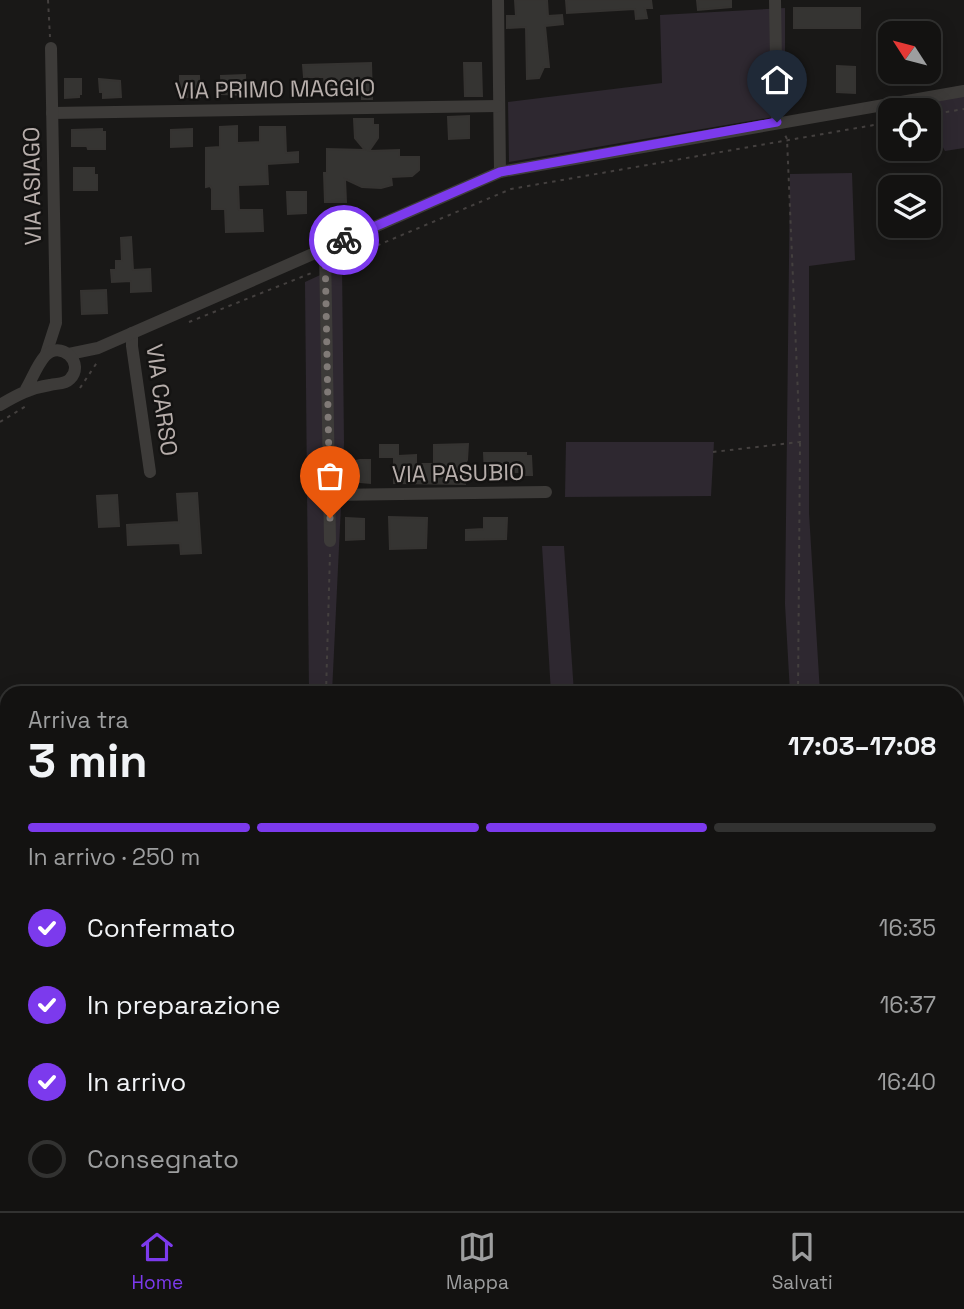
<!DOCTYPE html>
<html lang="it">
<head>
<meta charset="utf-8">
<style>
	:root { --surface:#131211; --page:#1c1b1a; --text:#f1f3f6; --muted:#9d9e9f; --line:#323231; --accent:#7c3aed }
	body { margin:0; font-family:"Space Grotesk",sans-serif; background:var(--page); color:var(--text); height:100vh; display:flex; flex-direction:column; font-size:26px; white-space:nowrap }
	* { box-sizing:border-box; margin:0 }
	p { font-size:23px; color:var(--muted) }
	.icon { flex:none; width:38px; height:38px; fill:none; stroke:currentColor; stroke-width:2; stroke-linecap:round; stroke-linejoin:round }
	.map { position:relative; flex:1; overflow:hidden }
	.panel { position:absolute; left:0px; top:686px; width:964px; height:525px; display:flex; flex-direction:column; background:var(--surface); border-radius:21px 21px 0 0; box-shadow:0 4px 18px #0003,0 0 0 2px var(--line) }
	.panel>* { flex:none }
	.needle { width:46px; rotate:306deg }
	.tools { position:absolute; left:878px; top:21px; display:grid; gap:14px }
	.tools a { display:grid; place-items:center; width:63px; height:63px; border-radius:14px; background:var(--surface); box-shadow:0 4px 18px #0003,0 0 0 2px var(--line); font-size:35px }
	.pin { position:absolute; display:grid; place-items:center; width:60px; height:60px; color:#fff; margin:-72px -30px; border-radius:50% 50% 50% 0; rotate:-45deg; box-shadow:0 0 7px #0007 }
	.pin .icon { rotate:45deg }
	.courier { position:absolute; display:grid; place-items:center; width:70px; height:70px; margin:-35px; border:5px solid #7c3aed; border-radius:50%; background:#fff; color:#222; box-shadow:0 2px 9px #0007 }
	.headline em { font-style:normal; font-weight:800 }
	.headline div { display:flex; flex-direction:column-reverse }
	.headline { display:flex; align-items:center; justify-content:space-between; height:119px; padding:0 28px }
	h1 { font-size:46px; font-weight:800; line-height:52px }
	.bar { display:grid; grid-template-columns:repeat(4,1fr); gap:10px 7px; align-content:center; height:84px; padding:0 28px }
	.bar i { height:9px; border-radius:5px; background:var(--line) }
	.bar .selected { background:var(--accent) }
	.bar p { grid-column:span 4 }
	ol { padding:0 28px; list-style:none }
	li { display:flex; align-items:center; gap:21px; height:77px }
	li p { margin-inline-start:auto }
	li .icon { padding:7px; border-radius:50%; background:var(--accent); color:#fff; stroke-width:4 }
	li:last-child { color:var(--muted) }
	li i { width:38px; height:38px; border:4px solid var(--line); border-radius:50% }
	.menu { display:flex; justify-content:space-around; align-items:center; height:98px; border-top:2px solid var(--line); background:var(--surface); font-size:19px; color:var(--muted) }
	.menu a { display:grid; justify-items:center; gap:4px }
	.menu .selected { color:var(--accent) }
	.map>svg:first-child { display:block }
</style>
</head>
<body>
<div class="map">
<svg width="964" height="1211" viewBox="0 0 964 1211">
	<rect width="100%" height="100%" fill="#191817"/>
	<g fill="#2e2830">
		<path d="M785 8V115L509 162 508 102 662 83 660 15Z"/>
		<path d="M964 95V148L945 151 929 123V110H922L918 104Z"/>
		<path d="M852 173 855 260 809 266V513L820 693H790L785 604 790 174Z"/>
		<path d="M342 265 344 443 332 693H309L305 282Z"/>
		<path d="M566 442H714L711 496 565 497Z"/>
		<path d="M542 546H564L574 693H551Z"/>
		<rect x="957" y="749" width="7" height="78"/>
	</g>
	<g fill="#353432" stroke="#353331" stroke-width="2">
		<path d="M515 0H547L548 16 562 15 563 24 545 26 549 67H544L539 78 527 79 526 27 507 28V16H516Z"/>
		<path d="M566 0H651L652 8H645L647 18 636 19 635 9 567 13Z"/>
		<path d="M697 0H731V7L698 10Z"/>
		<rect x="794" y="8" width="66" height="20"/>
		<path d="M371 63 372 99H362V94L326 95 324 77H304L303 65Z"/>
		<path d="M464 63H481L482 96H465Z"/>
		<path d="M837 66 855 67V93L837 92Z"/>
		<path d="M245 75 246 95 222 94 221 76Z"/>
		<path d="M180 76H199L200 97H180V92L177 93V83H180Z"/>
		<path d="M65 79H81V94H79V97L65 98Z"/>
		<path d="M99 79 120 81 121 97 103 98V92H100Z"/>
		<path d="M469 116V138L449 139 448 117Z"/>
		<path d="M354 119H373V125H378V138L369 151 399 150V157H419V170L412 176 391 177 392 185 381 188 362 187 345 179 346 202H325L324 173H327V149L365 150 355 138Z"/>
		<path d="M237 126V143L260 142V127H285L286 153 298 152V162L267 164 268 184 238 185 239 210H262L263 231 226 232 225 209H212V189L210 186 206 187V148L220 147V127Z"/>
		<path d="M102 129V132H105V149H88L87 146H72V130Z"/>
		<path d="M192 129V146L171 147V130Z"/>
		<path d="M74 168H94V175H97V190H74Z"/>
		<path d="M287 192H306V213L288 214Z"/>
		<path d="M131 237 133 270 150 269 151 291 131 292V281L112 282 111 270H116V261H122L121 238Z"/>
		<path d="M106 290 107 313 82 314 81 291Z"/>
		<path d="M468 444 467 460 465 463V484L394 483V457H380V445H398V456L416 455V464H434V445Z"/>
		<path d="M484 453H526V456H531L532 475H521V472H495V475L485 476Z"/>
		<path d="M360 460H370V483L350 481V468H354L355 461Z"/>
		<path d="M197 493 201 553 181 554 180 543 128 545 127 525 179 522 177 494Z"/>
		<path d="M117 495 119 526 99 527 97 496Z"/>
		<path d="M389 517 427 518 426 548 390 549Z"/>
		<path d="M346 518 364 519V539L346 540Z"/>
		<path d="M484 518H507L506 539 466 540V530L484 529Z"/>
	</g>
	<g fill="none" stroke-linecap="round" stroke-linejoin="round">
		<g stroke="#44403f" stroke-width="2" stroke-dasharray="3.5 5" stroke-linecap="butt">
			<path d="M48 0 50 37"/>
			<path d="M929 115 964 109"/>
			<path d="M338 262 511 189 891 122"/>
			<path d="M189 322 314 272"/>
			<path d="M80 388 98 361"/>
			<path d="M0 422 26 406"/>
			<path d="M713 452 800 442 787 139 785 135"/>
			<path d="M326 693 330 554"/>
			<path d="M798 693 800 443"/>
			<path d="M0 966 7 967"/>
			<path d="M227 1211 228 1204"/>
			<path d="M778 1211 779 1204"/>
		</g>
		<g stroke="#3d3b39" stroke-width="12">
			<path d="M498 0 500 172"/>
			<path d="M775 0 777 122"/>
			<path d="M52 113 498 106"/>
			<path d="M325 249 330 541"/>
			<path d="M132 333V346L150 472"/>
			<path d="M46 354 56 323 51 48"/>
			<path d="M69 354 98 348 500 172 964 91"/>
			<path d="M0 405C17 395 30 388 50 385 57 383 64 385 70 379 86 363 60 339 45 356 37 365 32 379 26 389"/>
			<path d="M329 495 546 492"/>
		</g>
	</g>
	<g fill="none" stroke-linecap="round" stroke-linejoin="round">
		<path stroke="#807a77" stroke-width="7" stroke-dasharray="0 12.6" d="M330 518 325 249 344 240"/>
		<path stroke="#7c3aed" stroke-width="9" d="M344 240 500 172 777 122"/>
	</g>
	<g text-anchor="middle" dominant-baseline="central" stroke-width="5" stroke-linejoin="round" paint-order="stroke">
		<g font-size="23" fill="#b7aeab" stroke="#141312">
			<text transform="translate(275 89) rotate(-1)">VIA PRIMO MAGGIO</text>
			<text transform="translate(32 186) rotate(-91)">VIA ASIAGO</text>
			<text transform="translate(162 400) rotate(82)">VIA CARSO</text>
			<text transform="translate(458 473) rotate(-1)">VIA PASUBIO</text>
		</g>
	</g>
</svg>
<div class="tools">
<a><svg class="needle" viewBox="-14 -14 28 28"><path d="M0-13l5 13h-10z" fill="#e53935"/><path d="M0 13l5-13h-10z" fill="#9d9e9f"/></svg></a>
<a><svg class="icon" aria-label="locate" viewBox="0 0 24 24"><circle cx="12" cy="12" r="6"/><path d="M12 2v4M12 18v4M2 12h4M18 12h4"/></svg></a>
<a><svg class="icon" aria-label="layers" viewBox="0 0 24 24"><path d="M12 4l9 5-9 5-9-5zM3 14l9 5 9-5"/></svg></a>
</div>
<div class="pin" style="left:330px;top:518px;background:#ea580c"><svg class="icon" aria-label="bag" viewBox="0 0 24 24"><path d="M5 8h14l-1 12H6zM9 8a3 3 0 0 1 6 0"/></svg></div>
<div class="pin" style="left:777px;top:122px;background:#1f2937"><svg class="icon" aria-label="home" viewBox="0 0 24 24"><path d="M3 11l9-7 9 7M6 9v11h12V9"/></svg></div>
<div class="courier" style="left:344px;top:240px"><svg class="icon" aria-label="bike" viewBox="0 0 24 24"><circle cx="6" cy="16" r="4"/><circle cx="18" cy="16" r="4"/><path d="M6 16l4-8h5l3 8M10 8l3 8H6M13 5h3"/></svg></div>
<section class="panel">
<div class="headline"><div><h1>3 min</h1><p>Arriva tra</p></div><em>17:03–17:08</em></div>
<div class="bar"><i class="selected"></i><i class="selected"></i><i class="selected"></i><i></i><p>In arrivo · 250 m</p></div>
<ol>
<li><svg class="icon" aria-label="check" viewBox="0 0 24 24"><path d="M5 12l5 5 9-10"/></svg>Confermato<p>16:35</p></li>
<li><svg class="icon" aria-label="check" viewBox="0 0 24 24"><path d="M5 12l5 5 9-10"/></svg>In preparazione<p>16:37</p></li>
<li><svg class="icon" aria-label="check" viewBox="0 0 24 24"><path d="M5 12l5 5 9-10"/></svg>In arrivo<p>16:40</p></li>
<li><i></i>Consegnato</li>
</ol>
</section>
</div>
<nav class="menu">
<a class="selected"><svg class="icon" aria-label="home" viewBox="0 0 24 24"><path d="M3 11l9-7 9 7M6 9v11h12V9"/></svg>Home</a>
<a><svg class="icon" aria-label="map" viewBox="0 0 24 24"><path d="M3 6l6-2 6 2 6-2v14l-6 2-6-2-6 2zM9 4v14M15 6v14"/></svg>Mappa</a>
<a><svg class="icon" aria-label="saved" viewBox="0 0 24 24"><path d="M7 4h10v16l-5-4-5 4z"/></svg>Salvati</a>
</nav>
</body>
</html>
